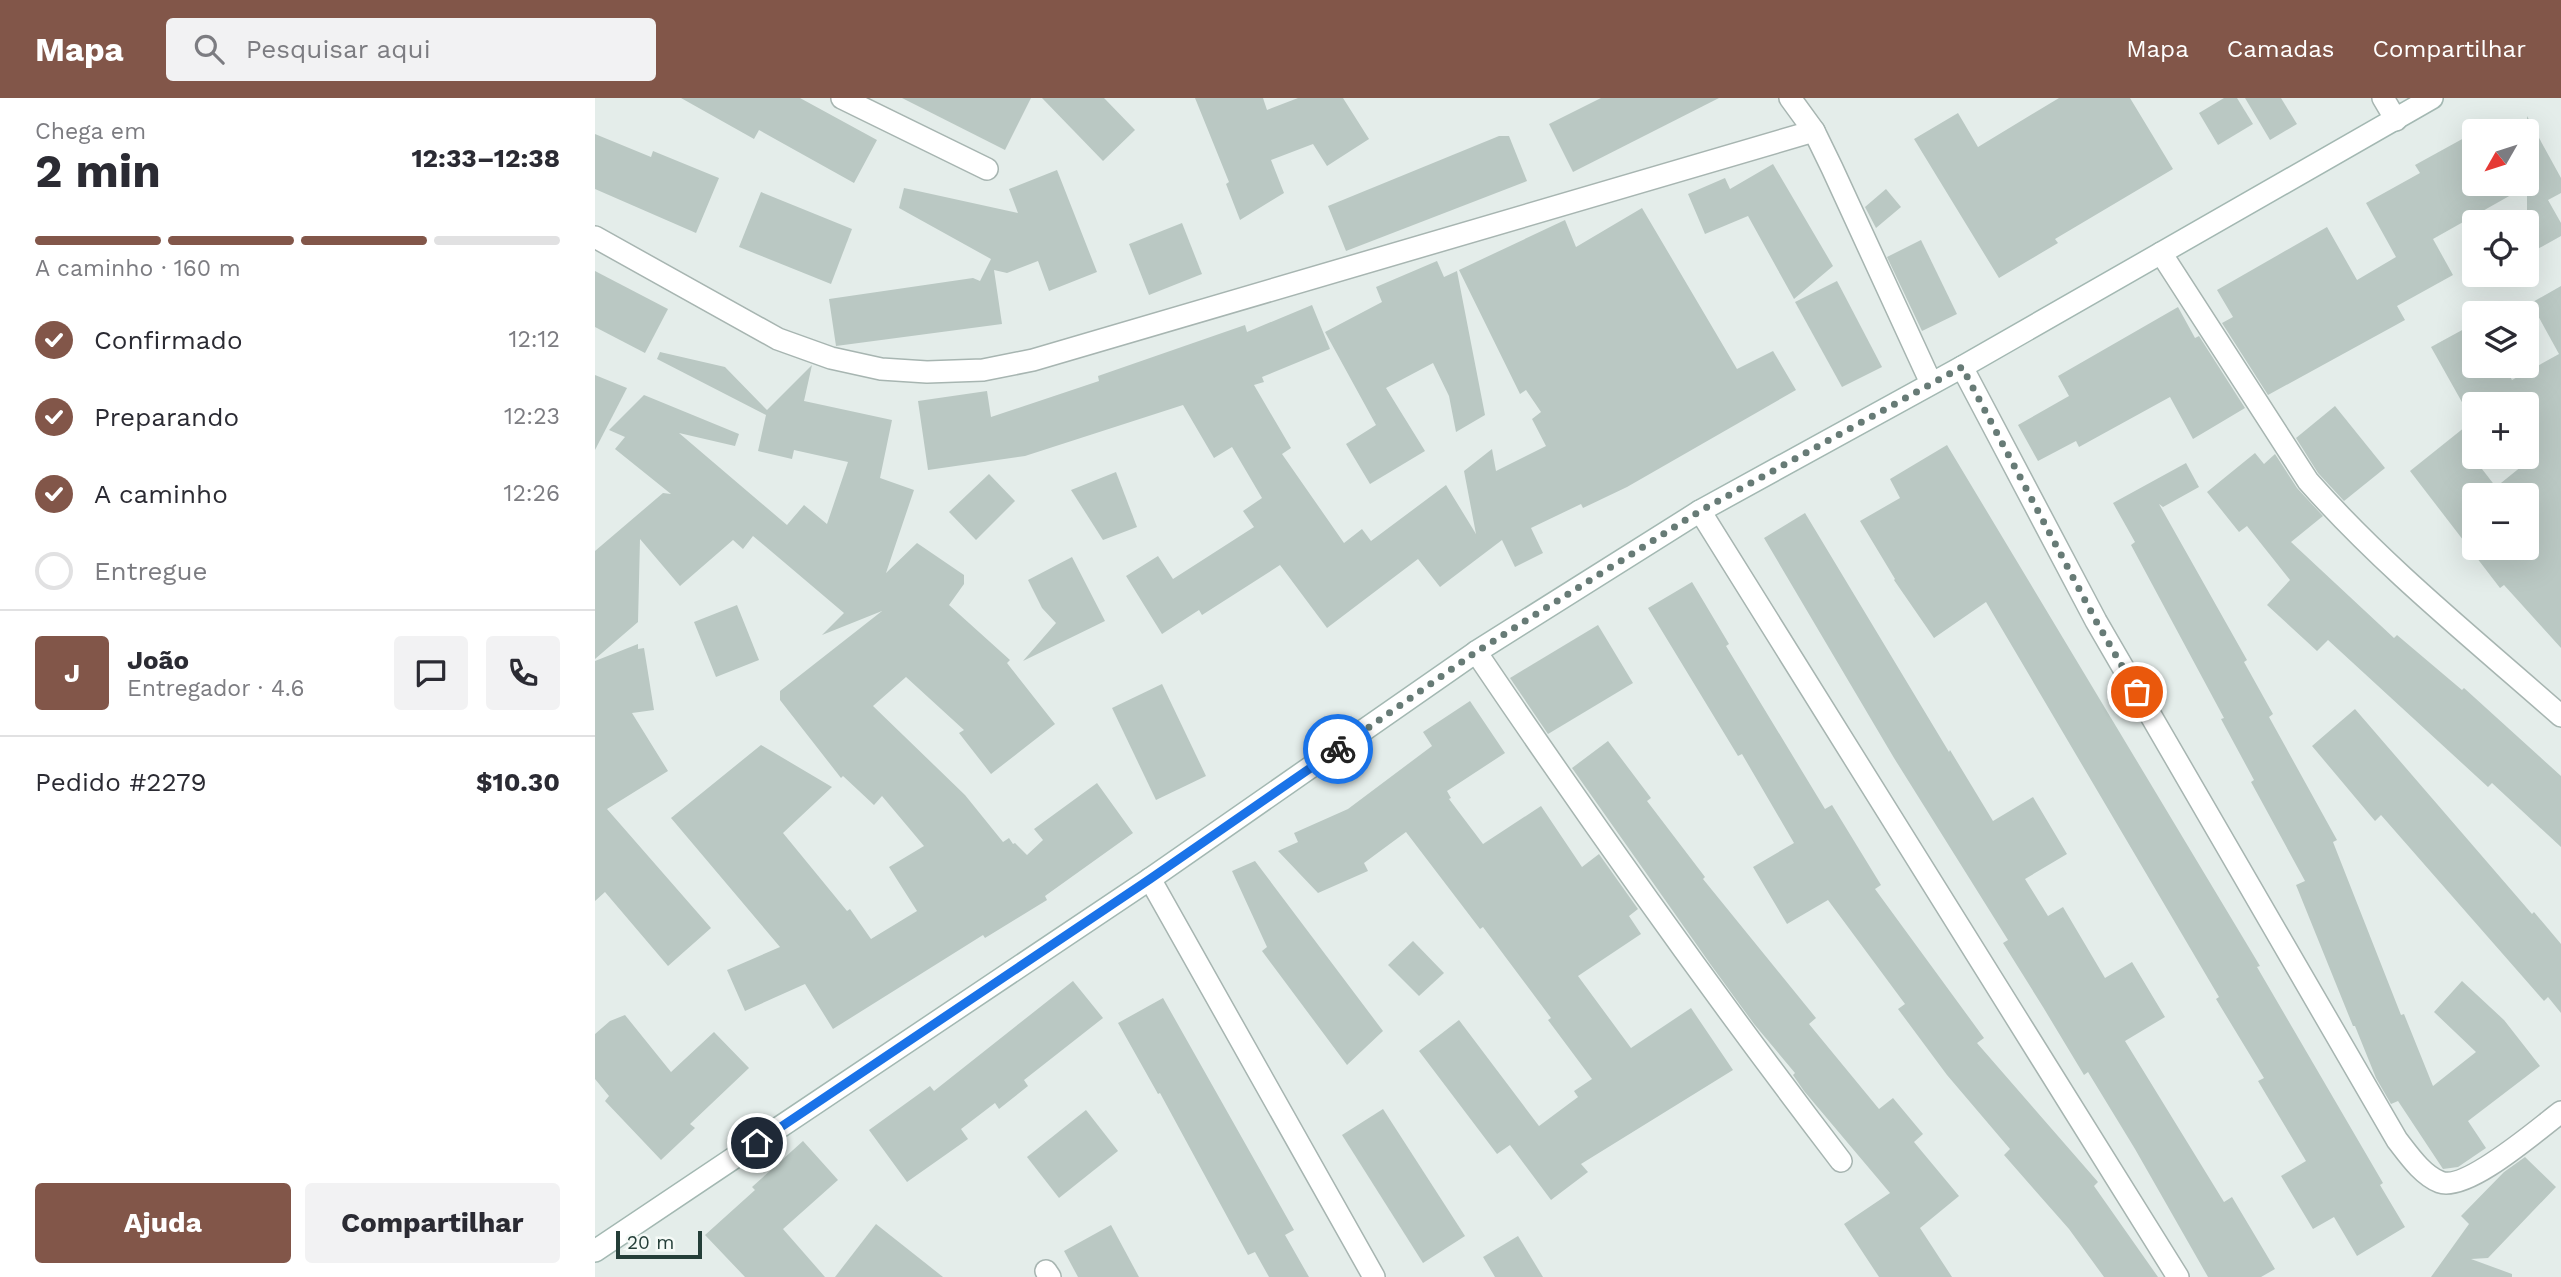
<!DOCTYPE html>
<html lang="pt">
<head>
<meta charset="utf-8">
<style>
	:root { --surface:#fff; --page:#f2f2f3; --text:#2b2b33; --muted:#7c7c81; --line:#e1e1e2; --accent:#825649 }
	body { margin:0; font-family:"Work Sans",sans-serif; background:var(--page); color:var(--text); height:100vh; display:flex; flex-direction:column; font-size:26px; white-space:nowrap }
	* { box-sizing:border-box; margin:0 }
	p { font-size:23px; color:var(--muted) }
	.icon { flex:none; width:38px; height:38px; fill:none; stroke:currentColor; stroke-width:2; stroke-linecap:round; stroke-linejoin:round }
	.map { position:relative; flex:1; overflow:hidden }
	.panel { display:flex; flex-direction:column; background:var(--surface); width:595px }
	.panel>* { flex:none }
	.needle { width:46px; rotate:231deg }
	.fabs { position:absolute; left:1867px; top:21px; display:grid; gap:14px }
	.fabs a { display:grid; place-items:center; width:77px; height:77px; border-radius:7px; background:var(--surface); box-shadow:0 7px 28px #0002; font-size:35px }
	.scale { position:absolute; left:21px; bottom:18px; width:86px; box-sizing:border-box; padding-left:7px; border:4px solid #243e38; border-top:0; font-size:19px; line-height:24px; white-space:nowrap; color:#243e38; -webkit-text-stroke:5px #f5faf7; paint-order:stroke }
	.pin { position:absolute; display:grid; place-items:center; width:60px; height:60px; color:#fff; margin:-30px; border:4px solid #fff; border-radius:50%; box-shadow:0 2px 7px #0007 }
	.courier { position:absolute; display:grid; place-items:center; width:70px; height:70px; margin:-35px; border:5px solid #1a73e8; border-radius:50%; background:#fff; color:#222; box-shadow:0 2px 9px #0007 }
	.headline em { font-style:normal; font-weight:700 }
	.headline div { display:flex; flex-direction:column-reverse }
	.headline { display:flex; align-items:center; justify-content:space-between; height:119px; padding:0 35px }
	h1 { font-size:46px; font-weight:700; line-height:52px }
	.bar { display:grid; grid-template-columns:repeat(4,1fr); gap:10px 7px; align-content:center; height:84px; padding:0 35px }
	.bar i { height:9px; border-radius:5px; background:var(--line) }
	.bar .selected { background:var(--accent) }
	.bar p { grid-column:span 4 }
	.line { display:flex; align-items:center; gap:18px; padding:0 35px; border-top:2px solid var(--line) }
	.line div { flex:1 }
	.round { display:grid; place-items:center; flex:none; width:74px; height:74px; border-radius:7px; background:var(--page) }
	ol { padding:0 35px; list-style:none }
	li { display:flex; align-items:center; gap:21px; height:77px }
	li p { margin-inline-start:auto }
	li .icon { padding:7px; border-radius:50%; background:var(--accent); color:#fff; stroke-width:4 }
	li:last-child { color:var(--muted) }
	li i { width:38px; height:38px; border:4px solid var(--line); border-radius:50% }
	.action { display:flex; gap:14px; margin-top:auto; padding:14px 35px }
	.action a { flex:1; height:80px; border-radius:7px; background:var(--accent); color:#fff; font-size:28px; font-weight:700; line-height:80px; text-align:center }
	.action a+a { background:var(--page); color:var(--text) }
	header { display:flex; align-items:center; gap:42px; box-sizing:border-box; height:98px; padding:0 35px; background:var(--accent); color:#fff }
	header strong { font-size:33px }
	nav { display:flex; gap:38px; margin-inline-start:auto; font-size:24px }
	.search { width:490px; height:63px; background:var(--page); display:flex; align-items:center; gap:18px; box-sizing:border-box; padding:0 24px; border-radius:7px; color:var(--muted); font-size:26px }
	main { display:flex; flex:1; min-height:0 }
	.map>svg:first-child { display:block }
</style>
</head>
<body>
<header>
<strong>Mapa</strong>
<div class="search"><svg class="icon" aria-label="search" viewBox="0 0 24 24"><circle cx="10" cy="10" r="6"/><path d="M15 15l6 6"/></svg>Pesquisar aqui</div>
<nav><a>Mapa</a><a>Camadas</a><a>Compartilhar</a></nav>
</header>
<main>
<section class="panel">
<div class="headline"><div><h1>2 min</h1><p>Chega em</p></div><em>12:33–12:38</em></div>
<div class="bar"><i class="selected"></i><i class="selected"></i><i class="selected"></i><i></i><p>A caminho · 160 m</p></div>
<ol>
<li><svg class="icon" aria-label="check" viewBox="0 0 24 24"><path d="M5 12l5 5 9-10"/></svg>Confirmado<p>12:12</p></li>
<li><svg class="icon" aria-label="check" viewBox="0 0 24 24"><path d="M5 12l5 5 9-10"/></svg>Preparando<p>12:23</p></li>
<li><svg class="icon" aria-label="check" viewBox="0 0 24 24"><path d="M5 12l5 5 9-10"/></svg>A caminho<p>12:26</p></li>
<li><i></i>Entregue</li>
</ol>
<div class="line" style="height:126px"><b class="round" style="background:var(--accent);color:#fff">J</b><div><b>João</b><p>Entregador · 4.6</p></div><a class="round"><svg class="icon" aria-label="chat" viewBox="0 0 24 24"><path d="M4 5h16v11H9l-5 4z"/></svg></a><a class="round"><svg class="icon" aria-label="phone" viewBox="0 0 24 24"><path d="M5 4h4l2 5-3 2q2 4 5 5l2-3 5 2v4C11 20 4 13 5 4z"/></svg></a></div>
<div class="line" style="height:91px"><div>Pedido #2279</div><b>$10.30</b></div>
<div class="action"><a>Ajuda</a><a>Compartilhar</a></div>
</section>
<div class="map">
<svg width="1966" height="1179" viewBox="0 0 1966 1179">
	<rect width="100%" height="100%" fill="#e4edea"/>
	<g fill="#bac8c3" fill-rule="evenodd">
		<path d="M86 0H205L282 42 259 85 164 32 159 41Z"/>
		<path d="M307 0H436L410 52Z"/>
		<path d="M447 0H509L540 32 508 63Z"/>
		<path d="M600 0H668L672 12 703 0H748L774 41 732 68 718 46 676 62 689 95 645 122 631 86 634 84Z"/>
		<path d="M1006 0H1124L978 74 954 26Z"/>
		<path d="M1464 0H1535L1578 71 1460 141 1463 145 1404 180 1319 41 1363 15 1383 49Z"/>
		<path d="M1629 0H1642L1658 26 1623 47 1604 15Z"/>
		<path d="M1650 0H1686L1702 26 1675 42Z"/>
		<path d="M1932 18 1966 80V95L1953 102 1966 125V138L1932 157V88L1838 141 1858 177 1802 208 1810 222 1673 297 1627 225 1638 219 1622 192 1732 129 1762 182 1801 159 1771 105 1825 75 1820 67 1880 34V86H1932Z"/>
		<path d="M0 36 56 59 58 53 124 80 101 135 0 91Z"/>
		<path d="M904 38H914L932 83 751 153 733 108Z"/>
		<path d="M1178 66 1238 168 1199 201 1153 118 1110 136 1093 96 1130 80 1135 91Z"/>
		<path d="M462 72 502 174 454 193 443 163 412 175 399 172 407 226 241 248 234 201 378 180 385 183 396 161 304 110 309 90 423 115 414 91Z"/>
		<path d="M1291 91 1306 109 1281 130 1270 109Z"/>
		<path d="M166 94 257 131 236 186 144 149Z"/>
		<path d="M1047 110 1142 271 1178 253 1201 292 1032 389 988 410 986 406 936 430 948 455 920 469 907 442 845 489 823 461 732 530 685 467 607 517 604 512 567 536 531 478 563 458 578 481 659 429 648 413 667 400 637 349 619 360 588 307 430 358 333 372 323 303 392 293 396 319 504 283 503 278 650 227 652 234 717 207 735 251 667 279 669 284 659 287 696 350 687 356 749 445 767 431 776 443 851 387 881 436 869 373 897 351 901 373 951 348 937 321 946 314 931 292 925 296 864 172 970 122 981 149Z"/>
		<path d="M587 125 607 176 554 197 534 146Z"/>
		<path d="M1326 142 1362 216 1327 233 1292 159Z"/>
		<path d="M842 163 849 179 862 173 890 317 861 334 854 298 838 265 791 290 830 353 775 386 751 346 781 327 730 234 787 204 781 189Z"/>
		<path d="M0 173 73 211 50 255 0 229Z"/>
		<path d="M1242 183 1287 269 1247 289 1200 204Z"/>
		<path d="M1966 188V550L1909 487 1905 490 1815 373 1880 321V362L1901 389 1932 364V306H1868L1836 249 1880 225V268H1909L1917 282 1964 256 1936 205ZM1880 397H1932V450H1880Z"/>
		<path d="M1583 209 1600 240 1604 238 1650 310 1598 341 1575 299 1484 349 1481 343 1443 363 1423 327 1474 298 1463 278Z"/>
		<path d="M65 254 130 269 172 312 217 267 209 303 297 322 285 380 319 392 291 475 322 445 369 477V486L354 507 415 562 412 565 460 626 396 676 364 635 369 632 311 579 278 608 370 697 408 744 414 740 418 746 420 745 432 757 448 742 439 731 502 685 538 735 450 798 452 802 390 840 388 837 238 931 210 886 150 913 132 872 185 849 76 720 166 647 237 689 188 735 252 813 255 811 276 841 322 813 294 769 329 748 287 698 279 707 248 678 246 680 185 602V593L287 513 227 537 249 515 158 438 148 451 138 442 85 488 45 441 43 524 0 561V453L68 395 76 396 20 351 30 339 14 332 49 297 144 336 140 348 84 335 192 427 209 407 232 426 253 364 199 352 197 361 163 353 171 317 62 261Z"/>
		<path d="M0 277 32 290 0 352Z"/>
		<path d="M1740 308 1790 370 1749 403 1723 375 1701 340Z"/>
		<path d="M1352 347 1665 868 1662 869 1788 1085 1785 1087 1810 1129 1762 1158 1739 1119 1718 1131 1686 1078 1711 1063 1663 983 1669 980 1621 901 1624 899 1391 504 1339 540 1299 482 1300 481 1265 423 1305 400 1295 381Z"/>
		<path d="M1660 355 1669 366 1680 356 1702 390 1728 418 1696 444 1799 540 1802 537 1867 592 1869 590 1966 678V749L1897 685 1893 689 1733 542 1722 553 1672 507 1695 482 1652 428 1644 434 1612 394Z"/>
		<path d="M1591 365 1604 389 1568 409 1564 406 1652 562 1649 564 1678 616 1674 619 1742 742 1738 744 1806 917 1809 916 1838 988 1881 954 1839 914 1867 883 1909 922 1945 968 1873 1023 1891 1050 1863 1069 1848 1071 1803 1003 1796 1006 1781 980 1760 928H1758L1701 787 1710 783 1656 684 1659 682 1626 621 1629 620 1536 447 1540 444 1518 405Z"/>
		<path d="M521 374 542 429 508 442 476 392Z"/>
		<path d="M394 376 420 403 381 442 354 414Z"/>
		<path d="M1210 415 1354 654 1355 652 1398 723 1438 699 1472 756 1430 781 1453 818 1468 809 1510 880 1537 864 1570 919 1530 943 1629 1104 1637 1099 1680 1171 1666 1179H1613L1540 1051 1493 974 1489 977 1448 909 1408 845 1413 842 1299 660 1169 440Z"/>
		<path d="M477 459 510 523 428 563 461 525 447 510 433 482Z"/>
		<path d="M1097 484 1134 546 1131 548 1230 711 1237 707 1286 787 1280 791 1389 940 1382 945 1503 1084 1499 1088 1563 1179H1509L1474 1131 1409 1057 1415 1051 1352 977 1303 911 1310 906 1233 802 1192 826 1158 769 1199 745 1147 656 1143 658 1053 510Z"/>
		<path d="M142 507 164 562 121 579 99 524Z"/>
		<path d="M1003 527 1038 585 953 636 915 580Z"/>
		<path d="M43 546V551L49 550 59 612 37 615 73 673 12 711 116 830 73 868 10 794 0 803V563Z"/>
		<path d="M567 586 611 678 561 702 517 610Z"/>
		<path d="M875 603 910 655 852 693 856 700 854 701 888 746 946 708 987 769 1004 756 1043 811 1034 818 1046 836 983 878 1036 950 1096 910 1138 972 986 1066 993 1074 956 1102 915 1047 902 1056 824 953 864 922 944 1028 983 999 979 993 997 981 953 922 956 920 888 829 885 831 811 734 769 765 773 773 723 795 683 753 703 744 699 735 753 711 837 648 828 634Z"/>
		<path d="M1760 611 1937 816 1939 814 1966 846V915L1953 899 1949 903 1786 717 1780 723 1717 648Z"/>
		<path d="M1013 643 1056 700 1052 703 1110 779 1108 781 1221 920 1214 926 1284 1011 1298 1000 1328 1036 1319 1044 1364 1098 1325 1130 1357 1179H1284L1249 1126 1295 1095 1209 993 1198 977 1200 975 1159 926 1116 867 977 670Z"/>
		<path d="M660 763 788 933 752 967 667 853 672 849 637 773Z"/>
		<path d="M818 843 849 875 824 898 793 867Z"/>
		<path d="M478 883 508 920 429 982 433 988 404 1011 400 1005 366 1031 373 1041 312 1084 274 1032 335 988 339 993Z"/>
		<path d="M568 900 699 1132 690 1137 714 1179H674L660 1154 653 1157 565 995 563 996 523 925Z"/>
		<path d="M30 917 76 974 119 934 154 970 95 1026 100 1030 66 1062 10 1003 14 998 0 981V936L15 923Z"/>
		<path d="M788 1011 870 1138 828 1165 747 1037Z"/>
		<path d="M491 1012 523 1053 464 1100 432 1059Z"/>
		<path d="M208 1043 243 1082 188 1131 230 1179H150L110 1137 160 1092 157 1089Z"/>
		<path d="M1930 1059 1961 1089 1893 1160 1876 1161 1917 1176V1179H1836L1874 1126 1866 1118 1909 1074Z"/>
		<path d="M281 1126 348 1179H240Z"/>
		<path d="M516 1127 544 1179H483L469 1153Z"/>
		<path d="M923 1138 948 1179H900L888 1159Z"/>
	</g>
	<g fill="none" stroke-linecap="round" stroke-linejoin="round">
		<g stroke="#a7b5b1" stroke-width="24">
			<g id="street">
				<path d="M247 0 392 71"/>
				<path d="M1195 0 1219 33 1237 70 1336 285"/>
				<path d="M1788 0 1801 22"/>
				<path d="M0 139 183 241 236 260 286 271 332 274 388 272 438 262 1219 33"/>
				<path d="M1566 155 1713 383C1789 469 1880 542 1966 618"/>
				<path d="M1367 269 1501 523 1802 1042C1813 1056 1827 1077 1845 1084 1872 1094 1943 1031 1966 1014"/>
				<path d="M1105 413 1583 1179"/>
				<path d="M881 554C998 727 1119 897 1246 1063"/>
				<path d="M555 781 779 1179"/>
				<path d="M451 1173 455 1179"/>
			</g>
		</g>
		<g stroke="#a3b8b2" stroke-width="24">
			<path id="secondary" d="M0 1153 555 781 881 554 1105 413 1367 269 1837 0"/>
		</g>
		<use href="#street" stroke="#fff" stroke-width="21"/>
		<use href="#secondary" stroke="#fff" stroke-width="21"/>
	</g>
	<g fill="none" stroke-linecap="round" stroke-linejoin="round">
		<path stroke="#677b76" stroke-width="7" stroke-dasharray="0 12.6" d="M743 651 881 554 1105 413 1367 269 1501 523 1542 594"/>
		<path stroke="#1a73e8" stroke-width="9" d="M162 1045 555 781 743 651"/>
	</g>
</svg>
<div class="fabs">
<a><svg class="needle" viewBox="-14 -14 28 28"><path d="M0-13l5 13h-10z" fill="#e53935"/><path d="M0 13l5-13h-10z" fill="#7c7c81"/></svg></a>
<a><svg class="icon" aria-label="locate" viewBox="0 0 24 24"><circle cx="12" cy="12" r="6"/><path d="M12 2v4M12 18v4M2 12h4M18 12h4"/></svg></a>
<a><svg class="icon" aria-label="layers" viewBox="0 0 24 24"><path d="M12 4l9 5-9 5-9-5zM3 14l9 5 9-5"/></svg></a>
<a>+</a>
<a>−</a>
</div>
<div class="scale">20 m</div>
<div class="pin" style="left:1542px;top:594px;background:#ea580c"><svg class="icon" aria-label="bag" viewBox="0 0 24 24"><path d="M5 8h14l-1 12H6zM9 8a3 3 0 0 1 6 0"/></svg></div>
<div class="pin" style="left:162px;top:1045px;background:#1f2937"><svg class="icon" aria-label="home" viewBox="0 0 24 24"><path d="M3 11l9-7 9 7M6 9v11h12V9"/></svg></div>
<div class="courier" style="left:743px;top:651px"><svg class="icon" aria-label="bike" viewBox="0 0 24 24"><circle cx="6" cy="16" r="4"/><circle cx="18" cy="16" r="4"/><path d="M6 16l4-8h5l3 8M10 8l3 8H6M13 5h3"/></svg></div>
</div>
</main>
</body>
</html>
